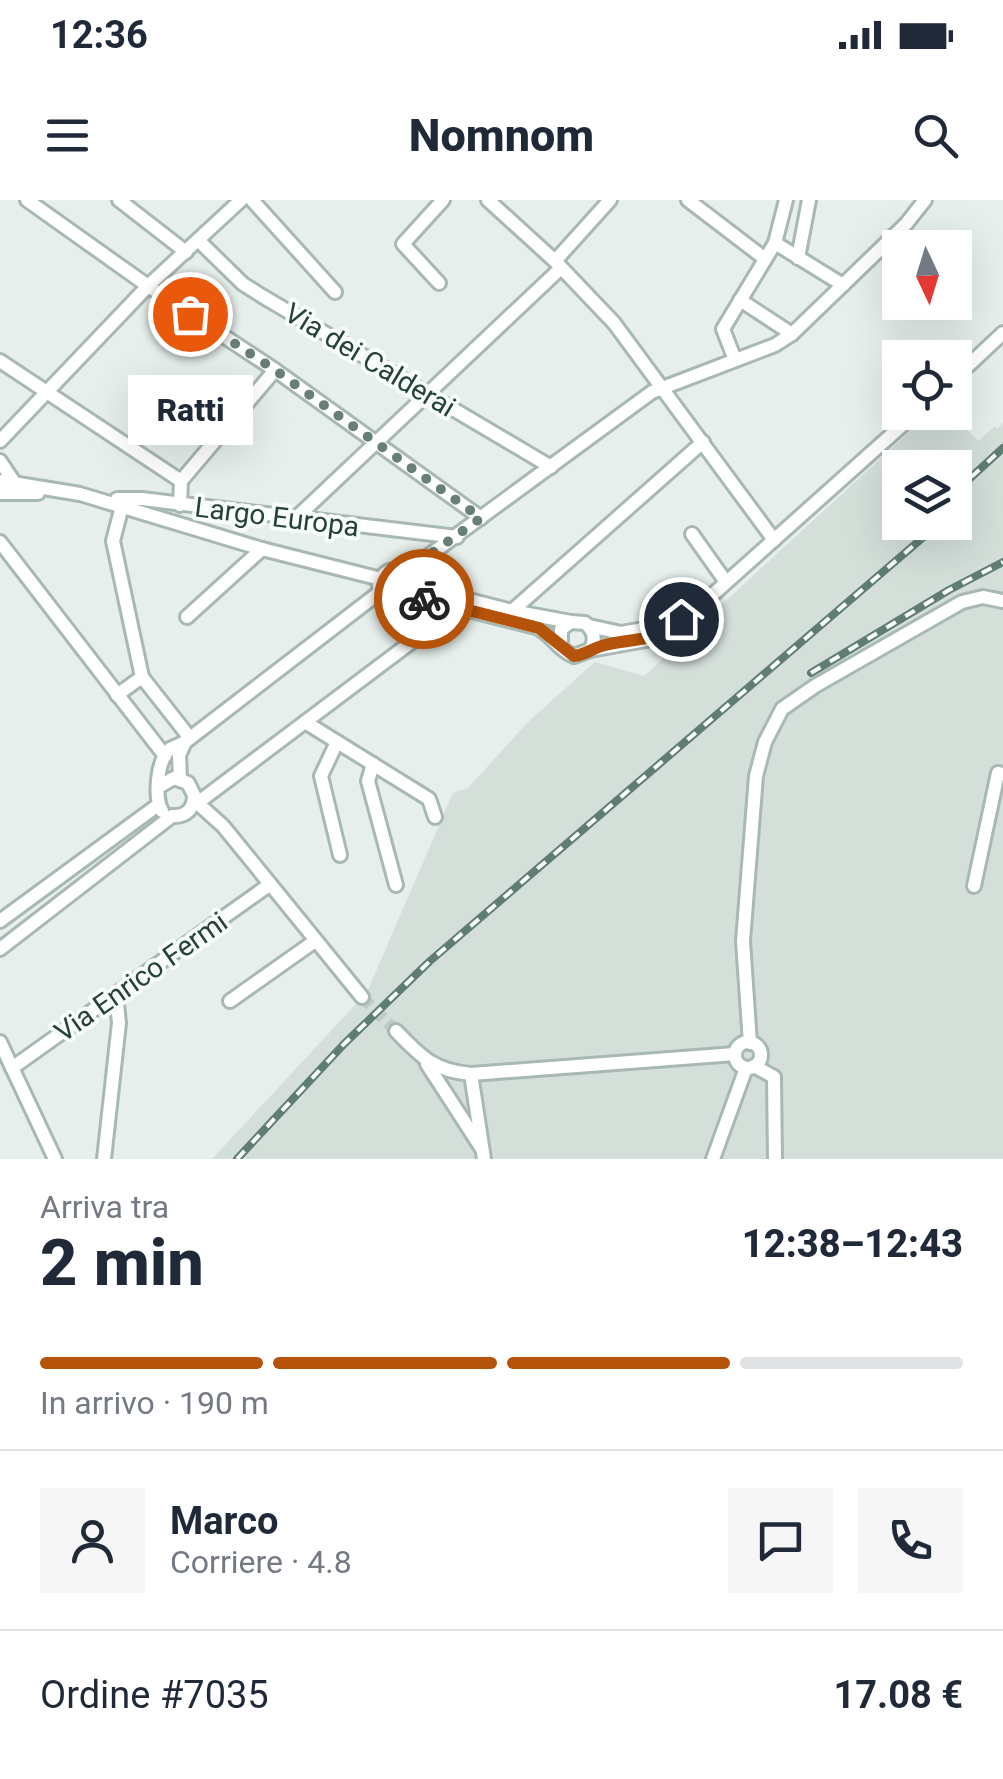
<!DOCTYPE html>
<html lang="it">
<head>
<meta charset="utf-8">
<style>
	:root { --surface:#fff; --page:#f6f6f7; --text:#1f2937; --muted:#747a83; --line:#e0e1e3; --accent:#b45309 }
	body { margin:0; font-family:Roboto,sans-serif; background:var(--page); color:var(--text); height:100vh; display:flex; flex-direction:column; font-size:38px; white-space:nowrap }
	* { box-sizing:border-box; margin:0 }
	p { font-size:32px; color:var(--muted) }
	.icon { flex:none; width:55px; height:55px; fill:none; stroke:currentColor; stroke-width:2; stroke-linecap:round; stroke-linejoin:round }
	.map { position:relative; height:959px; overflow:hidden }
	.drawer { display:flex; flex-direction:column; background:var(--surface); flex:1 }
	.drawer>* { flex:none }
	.needle { width:65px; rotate:176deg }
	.tools { position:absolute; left:882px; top:30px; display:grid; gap:20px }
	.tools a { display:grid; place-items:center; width:90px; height:90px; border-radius:0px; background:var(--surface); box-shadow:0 10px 40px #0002; font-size:50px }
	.pin { position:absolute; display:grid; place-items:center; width:85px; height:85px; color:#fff; margin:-42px; border:5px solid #fff; border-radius:50%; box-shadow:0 2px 10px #0007 }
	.courier { position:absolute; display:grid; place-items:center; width:100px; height:100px; margin:-50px; border:8px solid #b45309; border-radius:50%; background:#fff; color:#222; box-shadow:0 2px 12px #0007 }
	.bubble { position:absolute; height:70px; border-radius:0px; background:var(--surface); box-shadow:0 10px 40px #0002; font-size:32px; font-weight:800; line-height:70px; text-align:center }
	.headline em { font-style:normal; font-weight:800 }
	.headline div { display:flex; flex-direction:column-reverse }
	.headline { display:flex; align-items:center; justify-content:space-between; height:170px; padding:0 40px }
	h1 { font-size:65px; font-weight:800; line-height:75px }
	.bar { display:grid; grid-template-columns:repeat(4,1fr); gap:15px 10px; align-content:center; height:120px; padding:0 40px }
	.bar i { height:12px; border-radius:8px; background:var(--line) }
	.bar .selected { background:var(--accent) }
	.bar p { grid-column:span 4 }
	.line { display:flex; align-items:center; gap:25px; padding:0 40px; border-top:2px solid var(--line) }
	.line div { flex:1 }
	.round { display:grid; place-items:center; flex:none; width:105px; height:105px; border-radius:0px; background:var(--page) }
	.status { display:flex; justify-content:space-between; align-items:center; height:70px; padding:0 50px; background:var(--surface); direction:ltr }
	.status svg { height:28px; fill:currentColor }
	header { display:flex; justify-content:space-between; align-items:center; height:130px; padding:0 40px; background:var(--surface); font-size:45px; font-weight:800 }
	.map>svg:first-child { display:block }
</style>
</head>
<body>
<div class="status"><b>12:36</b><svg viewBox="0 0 49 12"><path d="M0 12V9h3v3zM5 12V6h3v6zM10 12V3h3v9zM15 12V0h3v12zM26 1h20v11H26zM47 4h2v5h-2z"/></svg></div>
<header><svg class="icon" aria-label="menu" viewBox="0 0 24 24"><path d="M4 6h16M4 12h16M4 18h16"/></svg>Nomnom<svg class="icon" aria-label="search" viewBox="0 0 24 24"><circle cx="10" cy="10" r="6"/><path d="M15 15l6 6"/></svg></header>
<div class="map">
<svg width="1003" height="959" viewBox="0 0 1003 959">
	<rect width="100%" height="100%" fill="#e6efeb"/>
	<path fill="#d4dfda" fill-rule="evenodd" d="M930 213H952L978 241 995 226 997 229 1003 223V959H212L367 792 453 593 468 588 529 521 595 462 644 476ZM900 268H955V322H900Z"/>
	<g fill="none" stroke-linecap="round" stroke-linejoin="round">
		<path stroke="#bfccc8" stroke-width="12" stroke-dasharray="12 6" stroke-linecap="butt" d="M362 797 396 831"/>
		<g stroke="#a8b8b2" stroke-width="18">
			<g id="minor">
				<path d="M27 0 148 86 275 170 481 318"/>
				<path d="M119 0 186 52"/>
				<path d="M252 0 335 92"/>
				<path d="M488 0 555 61 614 123 774 340"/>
				<path d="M688 0 764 58"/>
				<path d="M198 40 243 84 262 96 551 267"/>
				<path d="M775 43 843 85"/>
				<path d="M798 58 809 0"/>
				<path d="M555 61 610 0"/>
				<path d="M439 83 403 44 443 0"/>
				<path d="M740 100 792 134"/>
				<path d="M735 160 723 129 775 43 786 0"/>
				<path d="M0 161 181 281"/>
				<path d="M955 178 1003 133"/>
				<path d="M0 241 148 86 241 0"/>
				<path d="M0 261 14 282"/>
				<path d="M0 281 80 294 262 349 381 379"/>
				<path d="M0 293H38"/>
				<path d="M117 299H142L457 337"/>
				<path d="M180 305 181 281 275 170"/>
				<path d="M296 318 561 68"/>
				<path d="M692 334 726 382"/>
				<path d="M0 342 165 556"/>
				<circle cx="395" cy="386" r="16"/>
				<path d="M405 373 652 192 775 145 792 134 906 24 925 0"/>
				<path d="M411 385 512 411 571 422"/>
				<path d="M408 395 536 427C552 434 558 450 574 456L590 450C596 441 595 431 585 423L571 422 561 429V447"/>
				<path d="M392 401 394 412 415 440"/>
				<path d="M512 411 703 242"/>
				<path d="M187 417 262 349"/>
				<path d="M589 426 621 433 666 425"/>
				<path d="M590 450 646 440 673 430 917 212"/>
				<path d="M142 477 190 538"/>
				<path d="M117 495 142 477 113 341 122 306"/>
				<path d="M305 522 429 599 435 617"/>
				<path d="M337 542 321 576 340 655"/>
				<path d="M373 564 368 581 396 685"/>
				<path d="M180 579 179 555 185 542 380 392"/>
				<path d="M194 600 223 626 362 797"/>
				<path d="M200 601 446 416 464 410"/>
				<path d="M162 611C154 598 157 560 170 549 175 546 180 545 185 542"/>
				<path d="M974 686 998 573 1003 574"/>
				<path d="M0 721 158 605"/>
				<path d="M0 749 172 616C186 617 194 609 194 595L188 583 174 578 160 586"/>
				<path d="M230 801 315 741"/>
				<path d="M396 831C421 857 434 871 471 874L735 854"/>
				<path d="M0 842 55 959"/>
				<circle cx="748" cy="855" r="13"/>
				<path d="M750 843 743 741 756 576 765 542 782 509 815 486 962 402 983 397 1003 401"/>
				<path d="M427 864 482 949"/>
				<path d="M754 866 774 877 775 959"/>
				<path d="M12 868 269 685"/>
				<path d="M471 874 484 959"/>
				<path d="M104 959 119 823 116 794"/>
				<path d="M713 959 746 868"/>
			</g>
		</g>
		<use href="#minor" stroke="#fff" stroke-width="12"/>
		<g stroke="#5f7d75" stroke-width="8">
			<g id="rail">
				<path d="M955 292 1003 248"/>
				<path d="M811 473 949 390 1003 362"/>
				<path d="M237 959 344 844 430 761 941 322"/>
			</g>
		</g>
		<use href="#rail" stroke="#f7fbf9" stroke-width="4" stroke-dasharray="11" stroke-linecap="butt"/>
	</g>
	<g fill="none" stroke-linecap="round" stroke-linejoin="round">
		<path stroke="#687f78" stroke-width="10" stroke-dasharray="0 18" d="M190 114 275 170 481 318 404 373 411 385 408 395 424 399"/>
		<path stroke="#b45309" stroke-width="12" d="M424 399 539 428 574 456C585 455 593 448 605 445 649 435 658 445 694 410L681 419"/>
	</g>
	<g text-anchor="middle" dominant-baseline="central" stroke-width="8" stroke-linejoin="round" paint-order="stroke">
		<g font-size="28" fill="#24423a" stroke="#f7fbf9">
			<text transform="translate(370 160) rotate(31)">Via dei Calderai</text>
			<text transform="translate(277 317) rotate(7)">Largo Europa</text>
			<text transform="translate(141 777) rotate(-35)">Via Enrico Fermi</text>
		</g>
	</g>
</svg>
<div class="tools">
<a><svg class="needle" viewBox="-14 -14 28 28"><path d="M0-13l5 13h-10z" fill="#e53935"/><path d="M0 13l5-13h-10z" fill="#747a83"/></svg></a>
<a><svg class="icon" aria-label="locate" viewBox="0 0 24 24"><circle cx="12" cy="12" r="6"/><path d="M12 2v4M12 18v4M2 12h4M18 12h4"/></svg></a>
<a><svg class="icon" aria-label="layers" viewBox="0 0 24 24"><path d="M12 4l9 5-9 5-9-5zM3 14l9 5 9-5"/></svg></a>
</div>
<div class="pin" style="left:190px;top:114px;background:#ea580c"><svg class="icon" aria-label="bag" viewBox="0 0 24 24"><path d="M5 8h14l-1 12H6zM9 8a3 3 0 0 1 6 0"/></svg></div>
<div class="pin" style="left:681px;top:419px;background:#1f2937"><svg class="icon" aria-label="home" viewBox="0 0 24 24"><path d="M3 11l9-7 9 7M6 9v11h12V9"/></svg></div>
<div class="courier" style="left:424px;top:399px"><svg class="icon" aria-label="bike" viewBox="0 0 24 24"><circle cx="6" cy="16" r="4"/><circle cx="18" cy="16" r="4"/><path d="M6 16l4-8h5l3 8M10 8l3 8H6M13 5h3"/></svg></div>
<div class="bubble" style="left:128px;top:175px;width:125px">Ratti</div>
</div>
<section class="drawer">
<div class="headline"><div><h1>2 min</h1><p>Arriva tra</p></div><em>12:38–12:43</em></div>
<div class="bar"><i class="selected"></i><i class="selected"></i><i class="selected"></i><i></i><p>In arrivo · 190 m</p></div>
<div class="line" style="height:180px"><a class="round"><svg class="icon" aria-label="person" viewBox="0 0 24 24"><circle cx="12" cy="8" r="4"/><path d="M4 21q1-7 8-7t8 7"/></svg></a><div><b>Marco</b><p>Corriere · 4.8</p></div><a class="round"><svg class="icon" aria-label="chat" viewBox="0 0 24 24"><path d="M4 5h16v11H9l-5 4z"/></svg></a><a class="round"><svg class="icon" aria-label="phone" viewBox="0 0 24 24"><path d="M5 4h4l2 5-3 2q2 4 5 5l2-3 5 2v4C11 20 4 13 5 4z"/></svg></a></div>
<div class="line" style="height:130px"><div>Ordine #7035</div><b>17.08 €</b></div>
</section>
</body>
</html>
